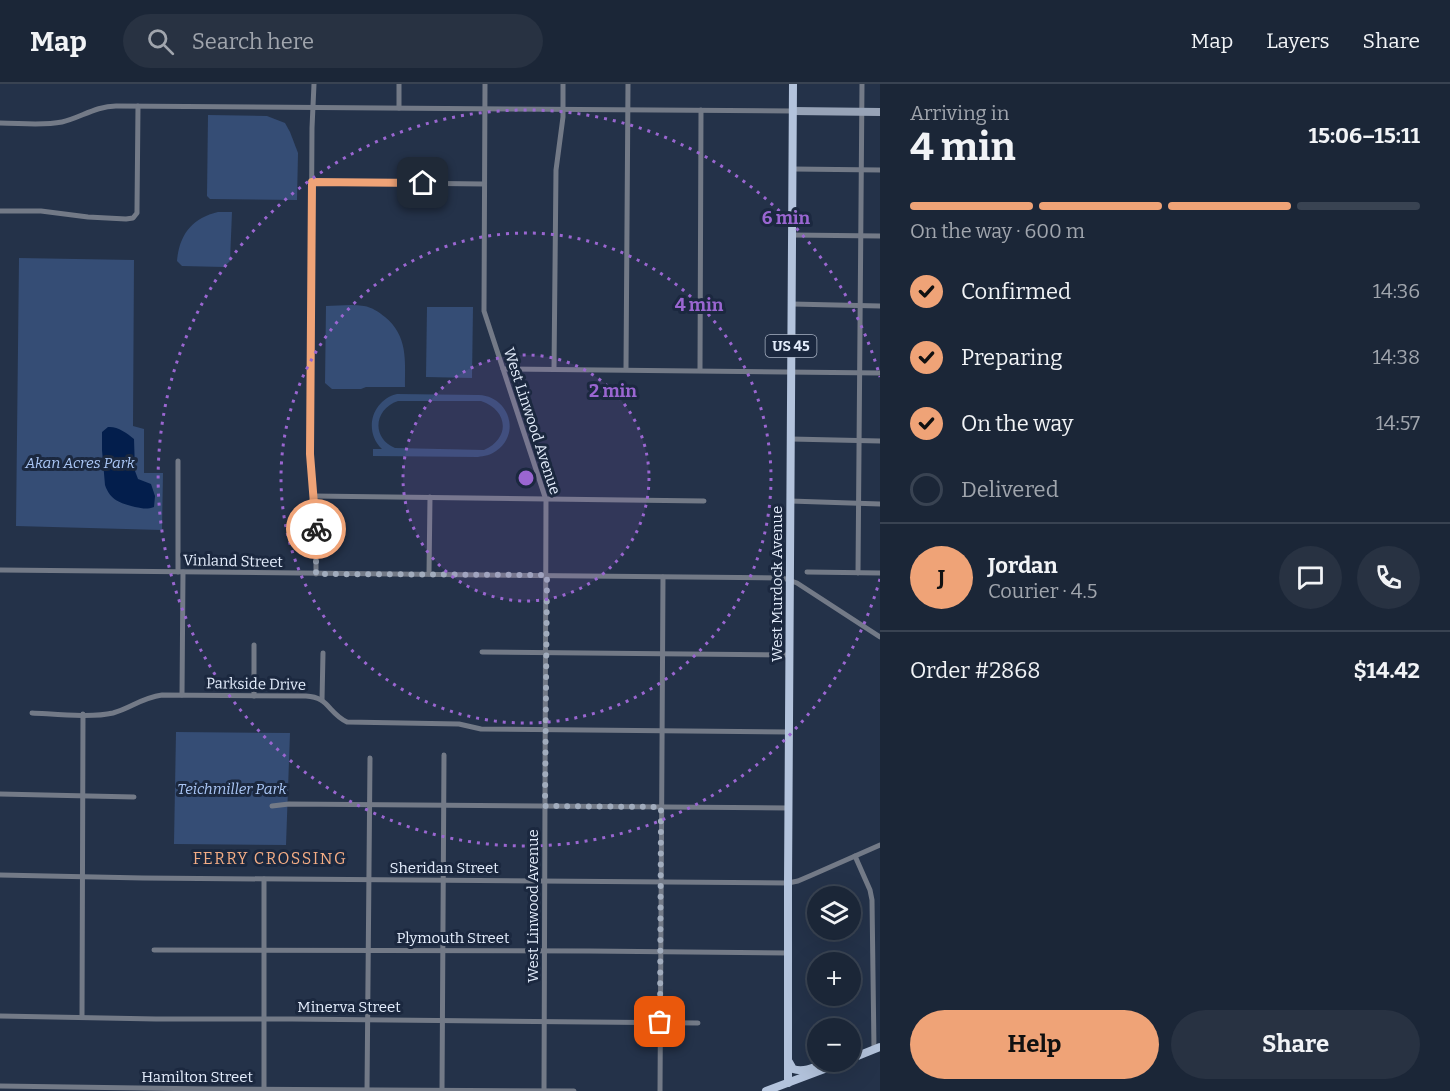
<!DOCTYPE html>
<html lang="en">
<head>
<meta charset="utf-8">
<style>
	:root { --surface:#1b2637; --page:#283242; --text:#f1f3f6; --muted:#a0a5ad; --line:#394352; --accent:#efa377 }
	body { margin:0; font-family:Bitter,serif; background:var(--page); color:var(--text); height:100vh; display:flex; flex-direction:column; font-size:22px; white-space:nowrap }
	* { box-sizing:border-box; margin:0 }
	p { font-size:20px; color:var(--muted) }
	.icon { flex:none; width:33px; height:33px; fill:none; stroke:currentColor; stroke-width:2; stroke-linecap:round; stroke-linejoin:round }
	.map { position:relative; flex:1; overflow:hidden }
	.side { display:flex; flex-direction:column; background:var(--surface); width:570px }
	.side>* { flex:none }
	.buttons { position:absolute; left:807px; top:802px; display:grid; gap:12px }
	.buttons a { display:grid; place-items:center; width:54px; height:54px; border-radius:50%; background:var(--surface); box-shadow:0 6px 24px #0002,0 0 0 2px var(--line); font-size:30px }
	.pin { position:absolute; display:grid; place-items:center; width:51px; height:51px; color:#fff; margin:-26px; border-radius:12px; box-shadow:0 3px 9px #0006 }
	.courier { position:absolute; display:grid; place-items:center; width:60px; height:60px; margin:-30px; border:4px solid #efa377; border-radius:50%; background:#fff; color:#222; box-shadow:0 2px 8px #0007 }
	.summary em { font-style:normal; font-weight:700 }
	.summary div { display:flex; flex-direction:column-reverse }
	.summary { display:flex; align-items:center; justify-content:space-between; height:102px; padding:0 30px }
	h1 { font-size:39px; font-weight:700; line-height:45px }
	.bar { display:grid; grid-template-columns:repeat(4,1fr); gap:9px 6px; align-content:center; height:72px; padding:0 30px }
	.bar i { height:8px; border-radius:4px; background:var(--line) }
	.bar .current { background:var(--accent) }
	.bar p { grid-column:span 4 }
	.line { display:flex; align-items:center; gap:15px; padding:0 30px; border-top:2px solid var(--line) }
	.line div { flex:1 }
	.round { display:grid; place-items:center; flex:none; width:63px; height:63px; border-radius:32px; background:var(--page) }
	ol { padding:0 30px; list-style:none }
	li { display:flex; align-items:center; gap:18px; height:66px }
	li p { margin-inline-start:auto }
	li .icon { padding:6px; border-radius:50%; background:var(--accent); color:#111; stroke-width:4 }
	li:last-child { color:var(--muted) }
	li i { width:33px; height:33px; border:3px solid var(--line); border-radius:50% }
	.primary-button { display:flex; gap:12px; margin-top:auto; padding:12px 30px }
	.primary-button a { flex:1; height:69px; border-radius:36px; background:var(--accent); color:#111; font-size:24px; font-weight:700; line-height:69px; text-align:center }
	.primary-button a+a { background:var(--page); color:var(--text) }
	header { display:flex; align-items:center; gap:36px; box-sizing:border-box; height:84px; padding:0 30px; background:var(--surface); border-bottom:2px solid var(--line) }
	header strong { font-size:28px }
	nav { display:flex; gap:33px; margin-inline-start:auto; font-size:21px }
	.search { width:420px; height:54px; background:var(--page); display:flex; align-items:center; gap:15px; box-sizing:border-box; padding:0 21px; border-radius:33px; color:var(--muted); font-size:22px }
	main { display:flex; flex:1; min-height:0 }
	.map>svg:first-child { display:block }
</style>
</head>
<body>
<header>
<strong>Map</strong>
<div class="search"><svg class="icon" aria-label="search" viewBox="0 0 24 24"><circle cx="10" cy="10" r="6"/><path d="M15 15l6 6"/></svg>Search here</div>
<nav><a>Map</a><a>Layers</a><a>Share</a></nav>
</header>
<main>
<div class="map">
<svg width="880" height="1007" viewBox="0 0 880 1007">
	<rect width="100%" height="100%" fill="#243249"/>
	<g fill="#354d75" fill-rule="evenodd">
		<path d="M208 31 267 32 285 39 290 48 298 69 297 116 210 115 207 112Z"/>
		<path d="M218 128H232L230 177 224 183 182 182 177 177C179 151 192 134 218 128Z"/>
		<path d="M19 174 134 176 133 342 144 345V389H163L162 446 16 442Z"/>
		<path d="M326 222C338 222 351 220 364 222 371 223 379 228 385 233 408 252 405 276 405 303H366L361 305H332L325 299Z"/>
		<path d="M427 223H473L472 294 426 293Z"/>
		<path d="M397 310 479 311C508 312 522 349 496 367 491 371 484 372 478 373L373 372V365H382C363 347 372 316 397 310ZM398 317H481C508 326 511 354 484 366L395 364C371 354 374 325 398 317Z"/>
		<path d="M176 648 290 649 286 761 174 760Z"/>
	</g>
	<path fill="#031e4c" d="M108 343C117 342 127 349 134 355L135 387 138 395 151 400 155 412 154 423C146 426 142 424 135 423 120 419 110 416 105 401L102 366V348Z"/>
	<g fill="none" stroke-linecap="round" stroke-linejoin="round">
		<g stroke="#737a87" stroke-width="5">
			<path d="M314 0 312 44 310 370 316 448V490"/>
			<path d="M485 0 484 227 546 416 544 1007"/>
			<path d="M399 24V0"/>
			<path d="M0 39C20 39 42 42 62 38 80 34 96 22 116 22L793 27"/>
			<path d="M793 85 880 86"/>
			<path d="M312 98 484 100"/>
			<path d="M0 127H41L88 133 126 135 133 134 137 129V126L138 22"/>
			<path d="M792 151 880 152"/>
			<path d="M792 220 880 222"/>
			<path d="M503 285 880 289"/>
			<path d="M554 285 556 86 563 33V0"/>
			<path d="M626 285 628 0"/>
			<path d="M700 286 701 26"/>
			<path d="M791 355 880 357"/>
			<path d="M313 412 704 417"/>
			<path d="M790 417 880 420"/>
			<path d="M0 486 783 494 797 499 880 553"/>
			<path d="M178 488V377"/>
			<path d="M807 488 880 489"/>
			<path d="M858 489 862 0"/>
			<path d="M429 490 430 413"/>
			<path d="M482 568 790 571"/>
			<path d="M182 611 183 488"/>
			<path d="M254 612V561"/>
			<path d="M322 616 323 569"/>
			<path d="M32 629C54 630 92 634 113 629 131 624 141 614 162 611L306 612C329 613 328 629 347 638L459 640 481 645 789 648"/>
			<path d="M0 710 134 713"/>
			<path d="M272 722 289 720 789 724"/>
			<path d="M855 772 870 806 872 816 874 965"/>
			<path d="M0 791 143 794 788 799 798 797 812 791 880 761"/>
			<path d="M264 795V1005"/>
			<path d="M154 866 589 867 789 869"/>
			<path d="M0 932 156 935H292L698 939"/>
			<path d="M82 933 83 630"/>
			<path d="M0 1002 209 1005 574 1007"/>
			<path d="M367 1007 370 674"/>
			<path d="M442 1007 444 671"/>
			<path d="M660 1007 663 493"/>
		</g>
		<path stroke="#97a3b7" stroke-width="8" d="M793 27 880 28"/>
		<g stroke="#b3c3dc" stroke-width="8">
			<path d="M850 975 880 963"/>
			<path d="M789 978 793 985C805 989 817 982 828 978"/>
			<path d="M788 999V799L793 0"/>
			<path d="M766 1007 843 978"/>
		</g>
	</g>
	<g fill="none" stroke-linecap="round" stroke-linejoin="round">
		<path stroke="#a1acbd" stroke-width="6" stroke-dasharray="0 10.8" d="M316 445V490L547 491 545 722 661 723 660 938"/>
		<path stroke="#efa377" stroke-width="8" d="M316 445 310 370 312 98 423 99"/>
	</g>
	<circle cx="526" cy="394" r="123" fill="#9a66d1" fill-opacity=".12"/>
	<g fill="none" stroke="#9a66d1" stroke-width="3" stroke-dasharray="3 6">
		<circle cx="526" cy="394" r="123"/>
		<circle cx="526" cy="394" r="245"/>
		<path d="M880 495A368 368 0 1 1 880 293"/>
	</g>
	<g text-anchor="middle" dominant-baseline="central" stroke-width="6" stroke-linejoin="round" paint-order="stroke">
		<rect fill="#1b283f" stroke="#a8b2c3" stroke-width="1.5" x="765.5" y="251" width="51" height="22" rx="4.5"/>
		<g font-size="14" font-weight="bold" fill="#e4edfc">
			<text x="791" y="262">US 45</text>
		</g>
		<g font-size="15" fill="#e4edfc" stroke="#1b283f">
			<text transform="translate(532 337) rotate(72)">West Linwood Avenue</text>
			<text transform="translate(233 477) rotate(1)">Vinland Street</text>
			<text transform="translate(777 500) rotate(-90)">West Murdock Avenue</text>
			<text transform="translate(256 600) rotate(1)">Parkside Drive</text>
			<text x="444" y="784">Sheridan Street</text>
			<text transform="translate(533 822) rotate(-90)">West Linwood Avenue</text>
			<text x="453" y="854">Plymouth Street</text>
			<text x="349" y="923">Minerva Street</text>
			<text x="197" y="993">Hamilton Street</text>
		</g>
		<g font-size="15" font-style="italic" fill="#aac6f5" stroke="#1b283f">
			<text x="80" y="379">Akan Acres Park</text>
			<text x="232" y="705">Teichmiller Park</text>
		</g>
		<g font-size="16" letter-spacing="1.5" fill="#f4ad85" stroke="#1b283f">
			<text x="270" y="774">FERRY CROSSING</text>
		</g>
	</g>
	<circle cx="526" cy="394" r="9" fill="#9a66d1" stroke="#1b283f" stroke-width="3"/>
	<g font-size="18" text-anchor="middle" font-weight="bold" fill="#9a66d1" stroke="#1b283f" stroke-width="6" stroke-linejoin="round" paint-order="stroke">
		<text x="786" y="140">6 min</text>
		<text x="699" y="227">4 min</text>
		<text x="613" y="313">2 min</text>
	</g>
</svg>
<div class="buttons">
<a><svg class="icon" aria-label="layers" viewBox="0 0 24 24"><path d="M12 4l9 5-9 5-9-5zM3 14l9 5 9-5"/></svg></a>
<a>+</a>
<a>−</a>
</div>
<div class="pin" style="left:660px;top:938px;background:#ea580c"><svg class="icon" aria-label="bag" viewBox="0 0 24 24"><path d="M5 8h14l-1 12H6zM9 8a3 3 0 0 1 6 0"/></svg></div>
<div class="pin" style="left:423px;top:99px;background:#1f2937"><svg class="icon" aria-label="home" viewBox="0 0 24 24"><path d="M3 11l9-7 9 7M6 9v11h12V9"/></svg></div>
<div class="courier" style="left:316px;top:445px"><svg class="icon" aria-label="bike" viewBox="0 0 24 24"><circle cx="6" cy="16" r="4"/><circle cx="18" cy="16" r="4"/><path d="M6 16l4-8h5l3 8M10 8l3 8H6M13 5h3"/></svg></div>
</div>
<section class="side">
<div class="summary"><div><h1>4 min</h1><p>Arriving in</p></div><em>15:06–15:11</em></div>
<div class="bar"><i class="current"></i><i class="current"></i><i class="current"></i><i></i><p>On the way · 600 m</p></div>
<ol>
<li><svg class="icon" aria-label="check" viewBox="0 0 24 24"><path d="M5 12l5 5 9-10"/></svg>Confirmed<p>14:36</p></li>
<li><svg class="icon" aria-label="check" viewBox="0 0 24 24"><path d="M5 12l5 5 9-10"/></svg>Preparing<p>14:38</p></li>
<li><svg class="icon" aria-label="check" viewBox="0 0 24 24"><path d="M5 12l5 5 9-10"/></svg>On the way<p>14:57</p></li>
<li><i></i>Delivered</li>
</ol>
<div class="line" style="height:108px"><b class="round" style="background:var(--accent);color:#111">J</b><div><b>Jordan</b><p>Courier · 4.5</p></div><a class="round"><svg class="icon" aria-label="chat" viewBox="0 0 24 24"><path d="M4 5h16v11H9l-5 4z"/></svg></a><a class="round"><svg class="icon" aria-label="phone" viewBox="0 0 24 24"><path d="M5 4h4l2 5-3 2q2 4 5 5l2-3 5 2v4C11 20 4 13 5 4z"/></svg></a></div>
<div class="line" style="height:78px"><div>Order #2868</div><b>$14.42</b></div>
<div class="primary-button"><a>Help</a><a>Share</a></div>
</section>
</main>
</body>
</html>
